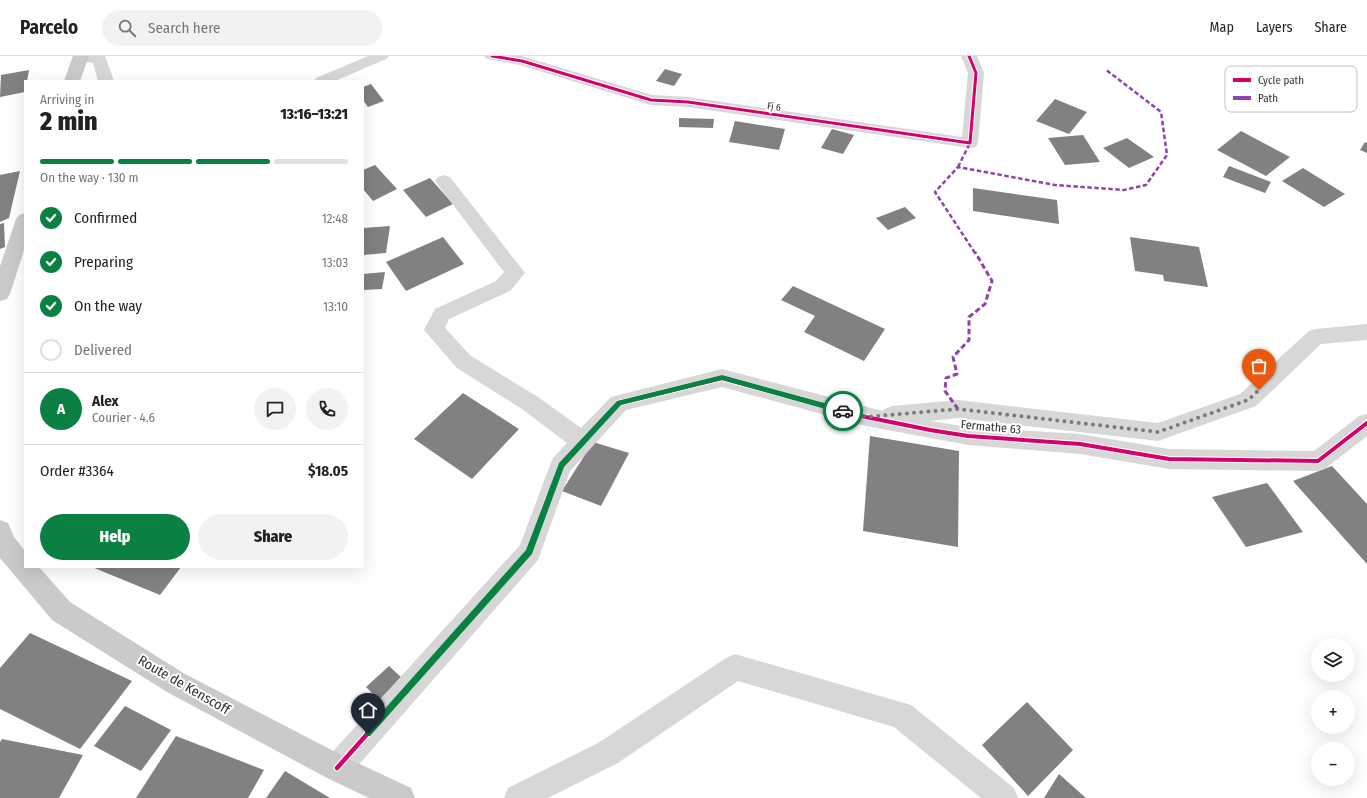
<!DOCTYPE html>
<html lang="en">
<head>
<meta charset="utf-8">
<style>
	:root { --surface:#fff; --page:#f2f2f2; --text:#222; --muted:#767676; --line:#e0e0e0; --accent:#0b8043 }
	body { margin:0; font-family:"Fira Sans Condensed",sans-serif; background:var(--page); color:var(--text); height:100vh; display:flex; flex-direction:column; font-size:15px; white-space:nowrap }
	* { box-sizing:border-box; margin:0 }
	p { font-size:13px; color:var(--muted) }
	.icon { flex:none; width:22px; height:22px; fill:none; stroke:currentColor; stroke-width:2; stroke-linecap:round; stroke-linejoin:round }
	.map { position:relative; flex:1; overflow:hidden }
	.sheet { position:absolute; left:24px; top:24px; width:340px; height:488px; display:flex; flex-direction:column; background:var(--surface); border-radius:0px; box-shadow:0 4px 16px #0002 }
	.sheet>* { flex:none }
	.tools { position:absolute; left:1311px; top:582px; display:grid; gap:8px }
	.tools a { display:grid; place-items:center; width:44px; height:44px; border-radius:50%; background:var(--surface); box-shadow:0 4px 16px #0002; font-size:20px }
	.pin { position:absolute; display:grid; place-items:center; width:34px; height:34px; color:#fff; margin:-41px -17px; border-radius:50% 50% 50% 0; rotate:-45deg; box-shadow:0 0 4px #0007 }
	.pin .icon { rotate:45deg }
	.courier { position:absolute; display:grid; place-items:center; width:40px; height:40px; margin:-20px; border:3px solid #0b8043; border-radius:50%; background:#fff; color:#222; box-shadow:0 1px 5px #0007 }
	.overview em { font-style:normal; font-weight:800 }
	.overview div { display:flex; flex-direction:column-reverse }
	.overview { display:flex; align-items:center; justify-content:space-between; height:68px; padding:0 16px }
	h1 { font-size:26px; font-weight:800; line-height:30px }
	.bar { display:grid; grid-template-columns:repeat(4,1fr); gap:6px 4px; align-content:center; height:48px; padding:0 16px }
	.bar i { height:5px; border-radius:3px; background:var(--line) }
	.bar .selected { background:var(--accent) }
	.bar p { grid-column:span 4 }
	.line { display:flex; align-items:center; gap:10px; padding:0 16px; border-top:1px solid var(--line) }
	.line div { flex:1 }
	.round { display:grid; place-items:center; flex:none; width:42px; height:42px; border-radius:21px; background:var(--page) }
	ol { padding:0 16px; list-style:none }
	li { display:flex; align-items:center; gap:12px; height:44px }
	li p { margin-inline-start:auto }
	li .icon { padding:4px; border-radius:50%; background:var(--accent); color:#fff; stroke-width:4 }
	li:last-child { color:var(--muted) }
	li i { width:22px; height:22px; border:2px solid var(--line); border-radius:50% }
	.primary-button { display:flex; gap:8px; margin-top:auto; padding:8px 16px }
	.primary-button a { flex:1; height:46px; border-radius:24px; background:var(--accent); color:#fff; font-size:16px; font-weight:800; line-height:46px; text-align:center }
	.primary-button a+a { background:var(--page); color:var(--text) }
	header { display:flex; align-items:center; gap:24px; box-sizing:border-box; height:56px; padding:0 20px; background:var(--surface); border-bottom:1px solid var(--line) }
	header strong { font-size:19px }
	nav { display:flex; gap:22px; margin-inline-start:auto; font-size:14px }
	.search { width:280px; height:36px; background:var(--page); display:flex; align-items:center; gap:10px; box-sizing:border-box; padding:0 14px; border-radius:22px; color:var(--muted); font-size:15px }
	.map>svg:first-child { display:block }
</style>
</head>
<body>
<header>
<strong>Parcelo</strong>
<div class="search"><svg class="icon" aria-label="search" viewBox="0 0 24 24"><circle cx="10" cy="10" r="6"/><path d="M15 15l6 6"/></svg>Search here</div>
<nav><a>Map</a><a>Layers</a><a>Share</a></nav>
</header>
<div class="map">
<svg width="1367" height="742" viewBox="0 0 1367 742">
	<rect width="100%" height="100%" fill="#fff"/>
	<g fill="#818181">
		<path d="M665 13 682 18 674 30 656 25Z"/>
		<path d="M29 14 27 25H25V36L0 41 1 19Z"/>
		<path d="M371 28 384 45 368 51 363 44V31Z"/>
		<path d="M1055 43 1087 56 1069 78 1036 65Z"/>
		<path d="M679 62 714 63 713 72 679 71Z"/>
		<path d="M735 65 785 73 779 94 729 86Z"/>
		<path d="M832 73 854 79 843 98 821 92Z"/>
		<path d="M1241 75 1290 101 1266 120 1217 94Z"/>
		<path d="M1083 79 1100 106 1065 109 1048 82Z"/>
		<path d="M1127 82 1154 101 1129 112 1103 92Z"/>
		<path d="M1365 86 1367 87V97L1360 94Z"/>
		<path d="M375 109 397 133 373 145 363 133V114Z"/>
		<path d="M1229 110 1271 126 1265 137 1223 121Z"/>
		<path d="M1303 112 1345 138 1324 151 1282 125Z"/>
		<path d="M20 115 9 162 0 166V119Z"/>
		<path d="M430 122 453 148 426 161 403 134Z"/>
		<path d="M973 132 1057 144 1059 168 973 155Z"/>
		<path d="M905 151 916 162 888 174 876 162Z"/>
		<path d="M4 167 5 191 0 193V168Z"/>
		<path d="M390 170 386 197 363 199V172Z"/>
		<path d="M443 181 464 208 406 235 386 206Z"/>
		<path d="M1130 181 1199 191 1208 231 1164 225 1163 219 1135 215Z"/>
		<path d="M385 216 382 233 363 234V218Z"/>
		<path d="M793 230 885 273 864 305 804 276 815 260 781 244Z"/>
		<path d="M463 337 519 373 472 423 414 383Z"/>
		<path d="M870 380 959 395 958 491 863 475Z"/>
		<path d="M593 386 629 397 601 450 562 435Z"/>
		<path d="M1332 410 1367 448V508L1293 425Z"/>
		<path d="M1267 427 1303 476 1246 491 1212 441Z"/>
		<path d="M92 511H181L160 539Z"/>
		<path d="M30 577 132 625 80 693 0 653V612Z"/>
		<path d="M389 610 402 622 379 644 366 631Z"/>
		<path d="M1027 646 1073 694 1028 740 982 689Z"/>
		<path d="M125 650 171 674 141 715 94 690Z"/>
		<path d="M176 680 264 714 248 742H136Z"/>
		<path d="M2 683 83 699 59 742H0V686Z"/>
		<path d="M285 715 330 742H266Z"/>
		<path d="M1059 718 1086 742H1044Z"/>
	</g>
	<g fill="none" stroke-linecap="round" stroke-linejoin="round">
		<g fill="#d7d7d7" fill-rule="evenodd">
			<path d="M74 0H105L114 25H98L93 7 75 5 72 2Z"/>
			<path d="M368 0H389L386 3 335 25H314L316 22Z"/>
			<path d="M484 0H522L652 39 688 41 962 81 968 17 961 0H977L984 17 978 87 976 91 970 92 688 51 651 49 520 9 487 3Z"/>
			<path d="M444 119 450 121 525 217 510 235 449 263 445 272 471 300 538 341 581 372 611 341 722 313 883 355 884 353 892 350 958 344 1158 367 1240 338 1309 275 1316 273 1367 268V284L1321 288 1256 350 1158 385 958 362 930 365 968 371 1080 378 1169 393 1314 395 1359 360 1367 358V380L1326 412 1318 415 1169 413 1080 398 968 389 866 370 722 331 626 354 570 415 538 504 347 722 337 726 327 722 323 712 327 702 520 489 550 409 553 402 567 387 522 353 457 312 424 274 435 253 496 225 504 216 438 129 435 125 438 121Z"/>
			<path d="M735 598 911 649 1014 732 1018 742H981L894 671 738 625 618 707 548 742H504L508 732 598 687 726 602Z"/>
		</g>
		<g fill="#cacaca" fill-rule="evenodd">
			<path d="M73 0H89L80 25H64Z"/>
			<path d="M25 157V191L10 238 7 243 0 245V210L16 163 19 159Z"/>
			<path d="M0 464 8 467 14 481 25 495V511H39L70 546 185 618 347 702 411 732 415 742H369L327 722 167 636 52 564 0 502Z"/>
		</g>
		<g stroke="#8e44ad" stroke-width="2.5" stroke-dasharray="4.5 2.5" stroke-linecap="butt">
			<path d="M958 111 970 87"/>
			<path d="M975 197 935 136 958 111 1055 129 1124 134 1146 129 1167 99 1161 56 1105 13"/>
		</g>
		<path stroke="#8e44ad" stroke-width="3" stroke-dasharray="5.5 3" stroke-linecap="butt" d="M958 353 945 335 946 322 957 318 953 301 969 284V261L985 248 992 225 975 196"/>
		<g stroke="#fff" stroke-width="5">
			<path id="cycleway-far2" d="M492 0 522 5 651 44 688 46 970 87 976 17 969 0"/>
		</g>
		<g stroke="#fff" stroke-width="6">
			<path id="cycleway-far1" d="M550 440 561 409 619 347 722 322 866 361 930 374 968 380 1080 388 1169 403 1318 405 1367 367"/>
		</g>
		<g stroke="#fff" stroke-width="7">
			<path id="cycleway" d="M337 712 529 496 550 439"/>
		</g>
		<use href="#cycleway-far2" stroke="#d6006c" stroke-width="3"/>
		<use href="#cycleway-far1" stroke="#d6006c" stroke-width="4"/>
		<use href="#cycleway" stroke="#d6006c" stroke-width="4.5"/>
	</g>
	<path fill="#0b8043" d="M722 319 843 352 846 355 843 358 722 324 621 349 564 411 532 498 370 680H365V675L526 494 559 407 617 345Z"/>
	<g fill="none" stroke-linecap="round" stroke-linejoin="round">
		<path stroke="#7a7a7a" stroke-width="4" stroke-dasharray="0 7.2" d="M843 355 866 361 958 353 1158 376 1248 344 1259 334"/>
	</g>
	<g text-anchor="middle" dominant-baseline="central" stroke-width="4" stroke-linejoin="round" paint-order="stroke">
		<g font-size="10" fill="#333" stroke="#fff">
			<text transform="translate(774 51) rotate(8)">Fj 6</text>
		</g>
		<g font-size="12" fill="#333" stroke="#fff">
			<text transform="translate(991 371) rotate(5)">Fermathe 63</text>
		</g>
		<g font-size="14" fill="#333" stroke="#fff">
			<text transform="translate(184 629) rotate(30)">Route de Kenscoff</text>
		</g>
	</g>
	<rect x="1225" y="10" width="132" height="46" rx="6" fill="#fff" stroke="#c2c2c2" stroke-width="1"/>
	<rect x="1233" y="22" width="18" height="4" fill="#d6006c"/>
	<rect x="1233" y="40" width="18" height="4" fill="#8e44ad"/>
	<g font-size="11" fill="#333">
		<text x="1258" y="28">Cycle path</text>
		<text x="1258" y="46">Path</text>
	</g>
</svg>
<div class="tools">
<a><svg class="icon" aria-label="layers" viewBox="0 0 24 24"><path d="M12 4l9 5-9 5-9-5zM3 14l9 5 9-5"/></svg></a>
<a>+</a>
<a>−</a>
</div>
<div class="pin" style="left:1259px;top:334px;background:#ea580c"><svg class="icon" aria-label="bag" viewBox="0 0 24 24"><path d="M5 8h14l-1 12H6zM9 8a3 3 0 0 1 6 0"/></svg></div>
<div class="pin" style="left:368px;top:678px;background:#1f2937"><svg class="icon" aria-label="home" viewBox="0 0 24 24"><path d="M3 11l9-7 9 7M6 9v11h12V9"/></svg></div>
<div class="courier" style="left:843px;top:355px"><svg class="icon" aria-label="car" viewBox="0 0 24 24"><path d="M5 17H2v-5l4-1 3-4h7l3 4 3 1v5h-3M9 17h6M6 11h13"/><circle cx="7" cy="17" r="2"/><circle cx="17" cy="17" r="2"/></svg></div>
<section class="sheet">
<div class="overview"><div><h1>2 min</h1><p>Arriving in</p></div><em>13:16–13:21</em></div>
<div class="bar"><i class="selected"></i><i class="selected"></i><i class="selected"></i><i></i><p>On the way · 130 m</p></div>
<ol>
<li><svg class="icon" aria-label="check" viewBox="0 0 24 24"><path d="M5 12l5 5 9-10"/></svg>Confirmed<p>12:48</p></li>
<li><svg class="icon" aria-label="check" viewBox="0 0 24 24"><path d="M5 12l5 5 9-10"/></svg>Preparing<p>13:03</p></li>
<li><svg class="icon" aria-label="check" viewBox="0 0 24 24"><path d="M5 12l5 5 9-10"/></svg>On the way<p>13:10</p></li>
<li><i></i>Delivered</li>
</ol>
<div class="line" style="height:72px"><b class="round" style="background:var(--accent);color:#fff">A</b><div><b>Alex</b><p>Courier · 4.6</p></div><a class="round"><svg class="icon" aria-label="chat" viewBox="0 0 24 24"><path d="M4 5h16v11H9l-5 4z"/></svg></a><a class="round"><svg class="icon" aria-label="phone" viewBox="0 0 24 24"><path d="M5 4h4l2 5-3 2q2 4 5 5l2-3 5 2v4C11 20 4 13 5 4z"/></svg></a></div>
<div class="line" style="height:52px"><div>Order #3364</div><b>$18.05</b></div>
<div class="primary-button"><a>Help</a><a>Share</a></div>
</section>
</div>
</body>
</html>
